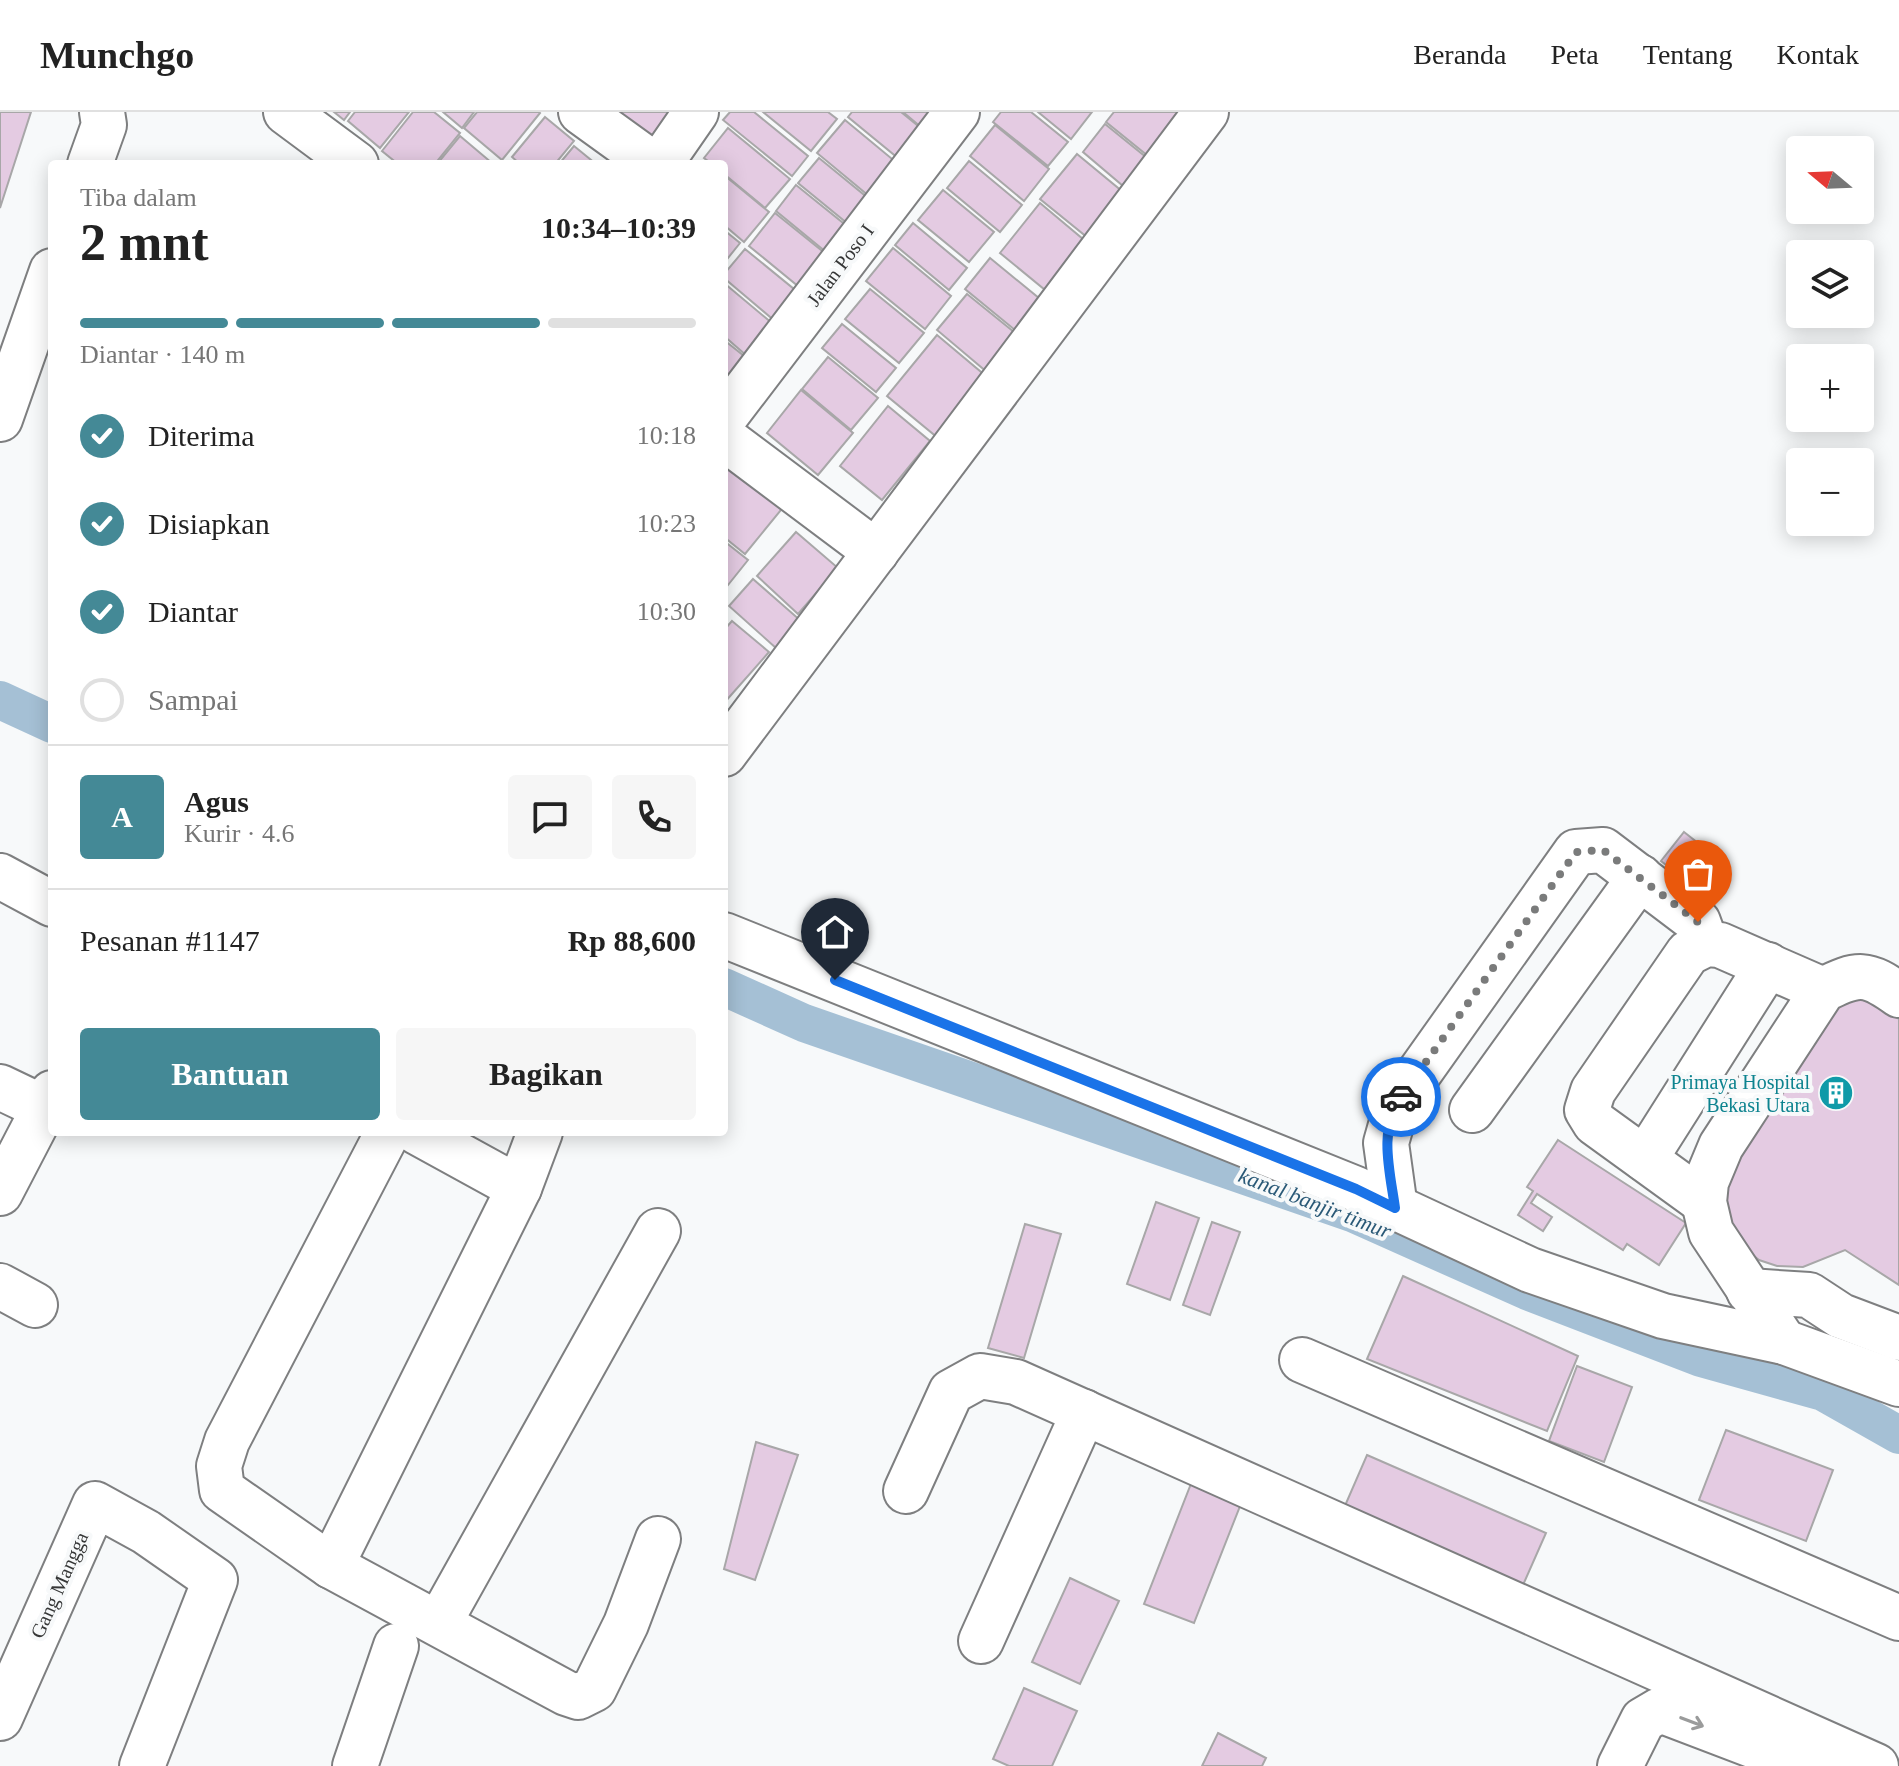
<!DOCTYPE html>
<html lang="id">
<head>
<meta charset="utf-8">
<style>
	:root { --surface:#fff; --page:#f6f6f6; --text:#222; --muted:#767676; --line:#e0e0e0; --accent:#448996 }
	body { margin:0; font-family:"Times New Roman",serif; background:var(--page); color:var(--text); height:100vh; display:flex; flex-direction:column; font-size:30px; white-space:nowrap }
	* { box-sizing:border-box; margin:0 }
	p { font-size:26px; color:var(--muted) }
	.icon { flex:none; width:44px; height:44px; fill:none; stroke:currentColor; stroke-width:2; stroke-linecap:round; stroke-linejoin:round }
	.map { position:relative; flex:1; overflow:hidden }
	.sheet { position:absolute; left:48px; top:48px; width:680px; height:976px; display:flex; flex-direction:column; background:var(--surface); border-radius:8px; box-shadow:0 4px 20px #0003 }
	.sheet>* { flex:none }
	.needle { width:52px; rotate:289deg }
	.tools { position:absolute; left:1786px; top:24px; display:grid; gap:16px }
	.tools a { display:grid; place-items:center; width:88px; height:88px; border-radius:8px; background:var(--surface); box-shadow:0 4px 20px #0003; font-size:40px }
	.pin { position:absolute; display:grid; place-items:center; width:68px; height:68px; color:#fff; margin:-82px -34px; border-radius:50% 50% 50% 0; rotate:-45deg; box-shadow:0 0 8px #0007 }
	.pin .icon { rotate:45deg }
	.courier { position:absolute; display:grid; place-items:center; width:80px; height:80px; margin:-40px; border:6px solid #1a73e8; border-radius:50%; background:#fff; color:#222; box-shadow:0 2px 10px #0007 }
	.overview em { font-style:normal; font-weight:600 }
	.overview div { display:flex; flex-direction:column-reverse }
	.overview { display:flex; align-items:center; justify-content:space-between; height:136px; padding:0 32px }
	h1 { font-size:52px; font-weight:600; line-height:60px }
	.bar { display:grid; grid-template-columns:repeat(4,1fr); gap:12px 8px; align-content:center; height:96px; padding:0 32px }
	.bar i { height:10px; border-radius:6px; background:var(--line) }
	.bar .current { background:var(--accent) }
	.bar p { grid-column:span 4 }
	.line { display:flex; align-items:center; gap:20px; padding:0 32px; border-top:2px solid var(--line) }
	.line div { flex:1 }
	.round { display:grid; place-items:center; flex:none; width:84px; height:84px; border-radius:8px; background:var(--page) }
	ol { padding:0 32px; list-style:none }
	li { display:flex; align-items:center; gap:24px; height:88px }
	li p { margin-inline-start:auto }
	li .icon { padding:8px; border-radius:50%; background:var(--accent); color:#fff; stroke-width:4 }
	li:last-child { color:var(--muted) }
	li i { width:44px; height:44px; border:4px solid var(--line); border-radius:50% }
	.cta { display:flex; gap:16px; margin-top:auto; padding:16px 32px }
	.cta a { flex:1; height:92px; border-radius:8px; background:var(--accent); color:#fff; font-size:32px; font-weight:600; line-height:92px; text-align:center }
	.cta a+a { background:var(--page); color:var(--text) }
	header { display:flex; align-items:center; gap:48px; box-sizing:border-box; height:112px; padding:0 40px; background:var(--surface); border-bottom:2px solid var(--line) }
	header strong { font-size:38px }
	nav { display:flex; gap:44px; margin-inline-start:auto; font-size:28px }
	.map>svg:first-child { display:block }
</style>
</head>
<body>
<header>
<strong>Munchgo</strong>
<nav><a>Beranda</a><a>Peta</a><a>Tentang</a><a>Kontak</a></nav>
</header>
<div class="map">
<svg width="1899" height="1654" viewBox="0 0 1899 1654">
	<rect width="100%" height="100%" fill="#f7f9fa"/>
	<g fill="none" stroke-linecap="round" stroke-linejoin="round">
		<g stroke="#a5c0d5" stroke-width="38">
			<path d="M0 588 52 612"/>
			<path d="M724 875 804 911 1352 1101 1527 1179 1701 1246 1823 1280 1899 1323"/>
		</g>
	</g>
	<g fill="#e4cbe2" stroke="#a8a7a8" stroke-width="2">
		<path d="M0 0H31L0 96Z"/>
		<path d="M334 0H350L344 8Z"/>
		<path d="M355 0H409L380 36 348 9Z"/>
		<path d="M413 0H434L460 21 435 52H398L382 39Z"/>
		<path d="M443 0H474L462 16Z"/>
		<path d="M477 0H539L540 1 502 48 464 16Z"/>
		<path d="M612 0H674L649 31Z"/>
		<path d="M730 0H754L808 44 792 64 723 8Z"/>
		<path d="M763 0H828L837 7 811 39Z"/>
		<path d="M852 0H901L928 22 904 51 848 5Z"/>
		<path d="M903 0H945L928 21Z"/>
		<path d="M1001 0H1031L1068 30 1048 54 993 10Z"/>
		<path d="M1038 0H1092L1071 27Z"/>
		<path d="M1114 0H1192L1153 48 1106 10Z"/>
		<path d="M545 5 574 29 555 52H520L512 45Z"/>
		<path d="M845 8 903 56 875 89 817 41Z"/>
		<path d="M1105 12 1152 50 1129 79 1083 40Z"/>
		<path d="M995 13 1049 57 1024 89 970 44Z"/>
		<path d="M728 16 790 67 765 96 724 62V52H712L704 46Z"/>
		<path d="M460 24 492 51 491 52H437Z"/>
		<path d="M574 34 596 52H559Z"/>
		<path d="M1077 42 1129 85 1093 130 1040 87Z"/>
		<path d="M819 46 874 91 853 116 798 71Z"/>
		<path d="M969 49 1022 93 1000 120 947 76Z"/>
		<path d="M724 63 769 100 744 130 724 113Z"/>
		<path d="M796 73 853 119 832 145 776 99Z"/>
		<path d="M943 78 994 120 969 150 918 108Z"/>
		<path d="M1040 91 1090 133 1050 182 1000 141Z"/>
		<path d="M775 101 831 146 804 179 749 134Z"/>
		<path d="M913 111 967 156 949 178 895 133Z"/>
		<path d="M724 118 740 131 724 151Z"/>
		<path d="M893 136 951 184 925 217 866 169Z"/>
		<path d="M745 137 800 182 776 210 724 166V162Z"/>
		<path d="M990 146 1051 196 1026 227 965 177Z"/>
		<path d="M724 171 773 212 747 244 724 224Z"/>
		<path d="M870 177 924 221 899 251 845 207Z"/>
		<path d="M967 182 1025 229 994 266 937 218Z"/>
		<path d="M842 212 896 256 876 280 822 236Z"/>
		<path d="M937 223 987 265 938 326 887 284Z"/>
		<path d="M724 228 749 248 724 279Z"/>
		<path d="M828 245 878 286 851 318 802 277Z"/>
		<path d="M801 278 853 321 818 363 767 321Z"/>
		<path d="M888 294 930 329 882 388 840 354Z"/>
		<path d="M731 349 785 393 745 442 724 425V358Z"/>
		<path d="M796 420 838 456 798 502 757 464Z"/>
		<path d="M724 429 748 448 724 478Z"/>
		<path d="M753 467 801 509 776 536 729 494Z"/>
		<path d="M732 509 769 540 724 591V518Z"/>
		<path d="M1684 720 1726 753 1704 782 1661 749Z"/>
		<path d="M1860 885 1899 907V1173L1845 1138 1803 1155 1777 1154 1759 1148 1744 1136 1723 1097 1731 1060 1836 889Z"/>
		<path d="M1384 951 1407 968 1396 984 1372 967Z"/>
		<path d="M1558 1028 1686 1111 1659 1153 1627 1132 1623 1138 1537 1082 1531 1091 1552 1105 1543 1119 1518 1103 1533 1079 1527 1075Z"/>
		<path d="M1156 1090 1199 1106 1170 1188 1127 1172Z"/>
		<path d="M1212 1110 1240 1120 1210 1203 1183 1193Z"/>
		<path d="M1025 1112 1061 1122 1024 1246 988 1236Z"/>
		<path d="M1403 1164 1578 1244 1547 1319 1367 1247Z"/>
		<path d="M1577 1254 1632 1275 1604 1350 1549 1329Z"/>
		<path d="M1726 1318 1833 1358 1806 1429 1699 1388Z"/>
		<path d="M756 1330 798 1343 755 1468 724 1457Z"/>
		<path d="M1367 1343 1546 1421 1523 1473 1344 1396Z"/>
		<path d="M1194 1364 1244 1384 1194 1511 1144 1492Z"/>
		<path d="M1070 1466 1119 1489 1080 1572 1032 1550Z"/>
		<path d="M1024 1576 1077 1599 1052 1654H1009L993 1647Z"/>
		<path d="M1218 1621 1266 1646 1262 1654H1202Z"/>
	</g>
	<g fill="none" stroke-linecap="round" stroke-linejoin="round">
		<g stroke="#7e7f80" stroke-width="48">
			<g id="minor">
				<path d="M286 0 356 52"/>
				<path d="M581 0 653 52"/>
				<path d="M90 52 104 13 102 0"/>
				<path d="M660 52 696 0"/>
				<path d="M724 306 957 0"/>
				<path d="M0 307 52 159"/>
				<path d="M724 326 876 440"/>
				<path d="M724 642 1206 0"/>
				<path d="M0 764 52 792"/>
				<path d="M724 823 1356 1077 1530 1158 1663 1204 1784 1230 1899 1272"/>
				<path d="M0 975 44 996"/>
				<path d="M1472 998 1640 765"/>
				<path d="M388 1020 227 1329 219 1354 222 1378 331 1454 566 1581 578 1585 594 1577 626 1512 658 1427"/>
				<path d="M417 1020 519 1076 540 1020"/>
				<path d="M1645 1047 1768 853"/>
				<path d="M0 1081 52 981"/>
				<path d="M1704 1090 1595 1011 1587 998 1593 979 1688 841 1706 832 1720 833 1823 878"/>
				<path d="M1395 1096 1386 1031 1397 992 1576 740 1603 738 1698 810 1706 832"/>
				<path d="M0 1174 35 1193"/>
				<path d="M1749 1179 1809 1183 1841 1204 1899 1226"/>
				<path d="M1784 1230 1711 1120 1704 1090 1706 1070 1721 1034 1823 878C1858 860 1867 860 1899 883"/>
				<path d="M1302 1248 1899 1506"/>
				<path d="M906 1379 951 1280 980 1264 1016 1270 1876 1654"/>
				<path d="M331 1454 519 1076"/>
				<path d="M439 1511 658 1119"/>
				<path d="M981 1529 1084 1300"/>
				<path d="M0 1606 95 1392 146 1420 215 1468 142 1654"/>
				<path d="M355 1654 396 1534"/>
				<path d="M1620 1654 1643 1608 1660 1598 1807 1654"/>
			</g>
		</g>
		<use href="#minor" stroke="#fff" stroke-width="44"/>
	</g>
	<defs><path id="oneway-shaft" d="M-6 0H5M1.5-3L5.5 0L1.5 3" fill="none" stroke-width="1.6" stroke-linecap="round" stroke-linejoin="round" transform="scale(2)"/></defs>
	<use stroke="#9a9b9b" href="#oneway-shaft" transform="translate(1692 1610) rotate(21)"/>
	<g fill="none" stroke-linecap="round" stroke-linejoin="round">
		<path stroke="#7a7b7b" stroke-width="8" stroke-dasharray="0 14.4" d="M1401 985 1576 740 1603 738 1698 810"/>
		<path stroke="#1a73e8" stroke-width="10" d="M835 868 1356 1077 1395 1096C1390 1059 1378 1018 1401 985"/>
	</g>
	<defs>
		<g id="building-disc" transform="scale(1.8)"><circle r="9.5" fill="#0f9aa8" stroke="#f7f9fa"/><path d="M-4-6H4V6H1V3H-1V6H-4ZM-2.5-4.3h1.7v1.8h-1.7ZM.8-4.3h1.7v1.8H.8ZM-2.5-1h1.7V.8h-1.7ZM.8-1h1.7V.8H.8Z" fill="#fff"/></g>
	</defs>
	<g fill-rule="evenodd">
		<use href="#building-disc" x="1836" y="981"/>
	</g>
	<g text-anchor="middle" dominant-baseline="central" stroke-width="8" stroke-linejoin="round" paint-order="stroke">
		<g font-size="20" fill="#363737" stroke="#f7f9fa">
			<text transform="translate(840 153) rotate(-53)">Jalan Poso I</text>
			<text transform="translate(59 1473) rotate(-66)">Gang Mangga</text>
		</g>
		<g font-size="20" fill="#0d838f" stroke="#f7f9fa" text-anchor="end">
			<text x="1810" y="970">Primaya Hospital<tspan x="1810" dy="23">Bekasi Utara</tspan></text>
		</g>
		<g font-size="22" font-style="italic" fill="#2a5977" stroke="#f7f9fa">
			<text transform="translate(1315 1091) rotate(21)">kanal banjir timur</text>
		</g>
	</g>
</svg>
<div class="tools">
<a><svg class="needle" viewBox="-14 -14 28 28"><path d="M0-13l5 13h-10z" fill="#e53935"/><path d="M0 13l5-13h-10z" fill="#767676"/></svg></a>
<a><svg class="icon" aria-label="layers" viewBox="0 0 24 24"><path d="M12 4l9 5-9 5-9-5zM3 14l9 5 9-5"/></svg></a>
<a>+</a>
<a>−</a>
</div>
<div class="pin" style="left:1698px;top:810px;background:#ea580c"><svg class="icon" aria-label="bag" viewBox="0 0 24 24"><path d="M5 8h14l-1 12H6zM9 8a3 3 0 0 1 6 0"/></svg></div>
<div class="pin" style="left:835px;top:868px;background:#1f2937"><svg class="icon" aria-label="home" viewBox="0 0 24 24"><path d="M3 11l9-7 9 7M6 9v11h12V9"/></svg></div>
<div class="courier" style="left:1401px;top:985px"><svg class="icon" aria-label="car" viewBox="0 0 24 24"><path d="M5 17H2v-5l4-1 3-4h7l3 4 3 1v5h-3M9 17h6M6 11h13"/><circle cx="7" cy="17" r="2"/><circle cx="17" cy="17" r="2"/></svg></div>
<section class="sheet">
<div class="overview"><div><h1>2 mnt</h1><p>Tiba dalam</p></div><em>10:34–10:39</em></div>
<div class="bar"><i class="current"></i><i class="current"></i><i class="current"></i><i></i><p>Diantar · 140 m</p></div>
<ol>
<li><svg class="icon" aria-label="check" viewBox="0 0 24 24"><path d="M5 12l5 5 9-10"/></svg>Diterima<p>10:18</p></li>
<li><svg class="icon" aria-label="check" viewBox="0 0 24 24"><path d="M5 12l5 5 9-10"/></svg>Disiapkan<p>10:23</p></li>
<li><svg class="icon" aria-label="check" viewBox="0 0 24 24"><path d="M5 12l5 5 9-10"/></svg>Diantar<p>10:30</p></li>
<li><i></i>Sampai</li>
</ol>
<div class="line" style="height:144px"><b class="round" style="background:var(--accent);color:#fff">A</b><div><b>Agus</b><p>Kurir · 4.6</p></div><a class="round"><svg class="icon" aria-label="chat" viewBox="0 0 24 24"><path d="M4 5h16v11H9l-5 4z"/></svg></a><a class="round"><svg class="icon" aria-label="phone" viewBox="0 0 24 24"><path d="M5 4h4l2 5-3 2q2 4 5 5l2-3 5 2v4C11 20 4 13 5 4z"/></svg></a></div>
<div class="line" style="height:104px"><div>Pesanan #1147</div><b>Rp 88,600</b></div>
<div class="cta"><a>Bantuan</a><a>Bagikan</a></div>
</section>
</div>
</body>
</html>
